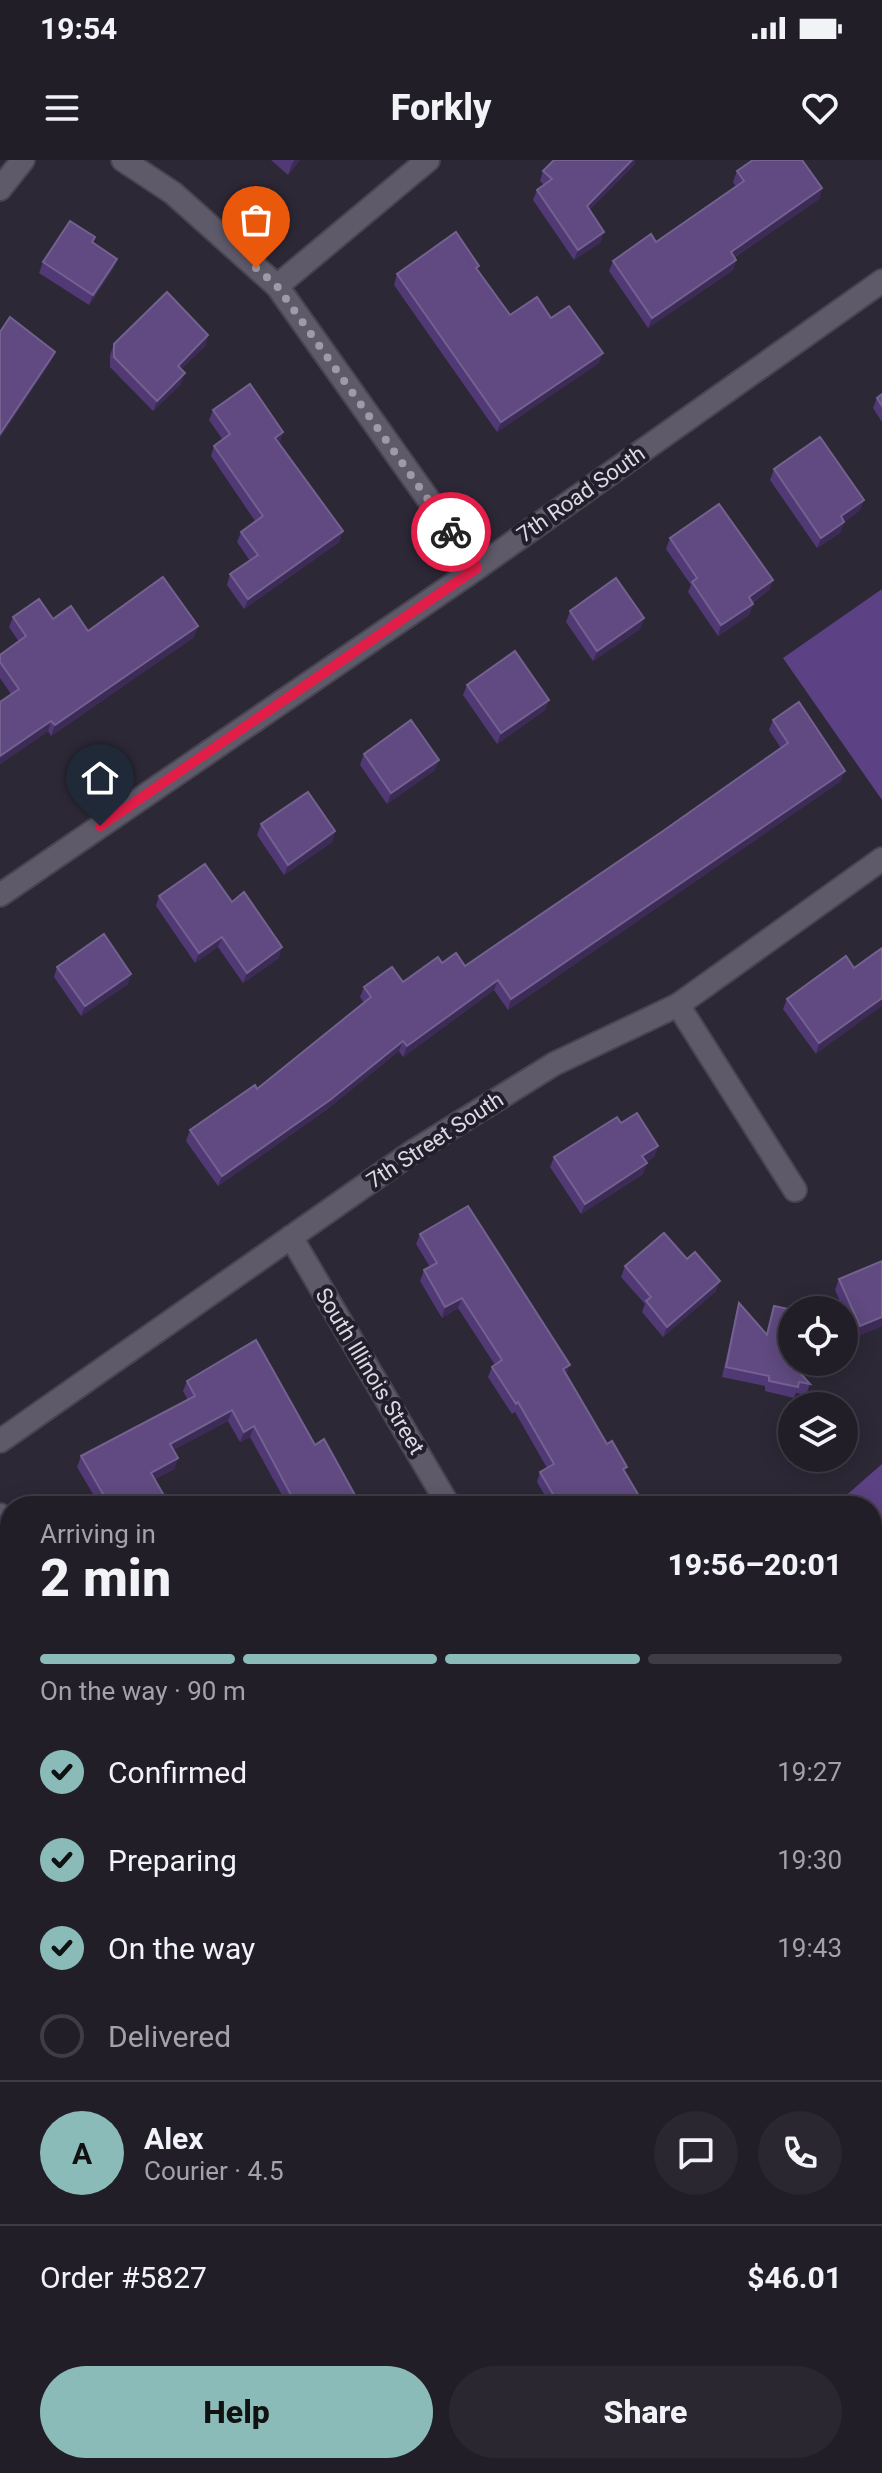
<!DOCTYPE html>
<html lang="en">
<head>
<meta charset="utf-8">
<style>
	:root { --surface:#221e28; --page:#2a2730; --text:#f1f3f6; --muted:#a2a2a8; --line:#3f3c45; --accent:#8bbbb9 }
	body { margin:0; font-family:Roboto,sans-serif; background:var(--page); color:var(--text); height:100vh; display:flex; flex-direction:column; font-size:30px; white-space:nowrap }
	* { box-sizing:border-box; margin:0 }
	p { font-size:26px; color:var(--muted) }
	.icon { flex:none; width:44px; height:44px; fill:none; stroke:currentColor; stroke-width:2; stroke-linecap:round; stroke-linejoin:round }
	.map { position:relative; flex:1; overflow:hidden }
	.drawer { position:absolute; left:0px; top:1336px; width:882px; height:978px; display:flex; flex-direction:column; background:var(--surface); border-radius:32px 32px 0 0; box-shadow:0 4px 20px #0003,0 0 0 2px var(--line) }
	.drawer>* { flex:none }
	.tools { position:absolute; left:778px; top:1136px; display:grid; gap:16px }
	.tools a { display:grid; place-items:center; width:80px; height:80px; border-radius:50%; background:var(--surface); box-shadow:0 4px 20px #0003,0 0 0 2px var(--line); font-size:40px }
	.pin { position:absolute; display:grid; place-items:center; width:68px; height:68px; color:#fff; margin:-82px -34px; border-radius:50% 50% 50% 0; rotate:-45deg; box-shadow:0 0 8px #0007 }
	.pin .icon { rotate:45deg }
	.courier { position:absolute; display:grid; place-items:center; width:80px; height:80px; margin:-40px; border:6px solid #e11d48; border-radius:50%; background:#fff; color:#222; box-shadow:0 2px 10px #0007 }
	.overview em { font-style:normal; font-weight:800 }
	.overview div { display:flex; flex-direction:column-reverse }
	.overview { display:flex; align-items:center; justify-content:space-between; height:136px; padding:0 40px }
	h1 { font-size:52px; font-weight:800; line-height:60px }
	.bar { display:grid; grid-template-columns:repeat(4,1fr); gap:12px 8px; align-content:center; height:96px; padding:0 40px }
	.bar i { height:10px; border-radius:6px; background:var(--line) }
	.bar .current { background:var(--accent) }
	.bar p { grid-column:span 4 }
	.line { display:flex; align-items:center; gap:20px; padding:0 40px; border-top:2px solid var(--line) }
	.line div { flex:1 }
	.round { display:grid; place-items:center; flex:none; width:84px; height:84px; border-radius:42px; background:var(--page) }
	ol { padding:0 40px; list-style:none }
	li { display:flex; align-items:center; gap:24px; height:88px }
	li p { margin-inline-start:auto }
	li .icon { padding:8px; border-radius:50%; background:var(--accent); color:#111; stroke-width:4 }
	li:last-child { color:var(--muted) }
	li i { width:44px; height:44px; border:4px solid var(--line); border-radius:50% }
	.cta { display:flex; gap:16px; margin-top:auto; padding:16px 40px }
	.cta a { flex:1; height:92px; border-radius:48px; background:var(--accent); color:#111; font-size:32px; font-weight:800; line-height:92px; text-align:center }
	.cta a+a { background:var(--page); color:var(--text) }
	.status { display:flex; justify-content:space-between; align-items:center; height:56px; padding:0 40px; background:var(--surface); direction:ltr }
	.status svg { height:22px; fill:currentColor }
	header { display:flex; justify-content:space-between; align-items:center; height:104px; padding:0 40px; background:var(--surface); font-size:36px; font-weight:800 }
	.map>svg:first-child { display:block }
</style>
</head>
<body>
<div class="status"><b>19:54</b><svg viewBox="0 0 49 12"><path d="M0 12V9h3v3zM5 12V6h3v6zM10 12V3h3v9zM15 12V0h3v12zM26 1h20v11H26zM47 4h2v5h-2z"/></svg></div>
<header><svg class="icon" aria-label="menu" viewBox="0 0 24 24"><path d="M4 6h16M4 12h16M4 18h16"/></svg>Forkly<svg class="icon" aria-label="heart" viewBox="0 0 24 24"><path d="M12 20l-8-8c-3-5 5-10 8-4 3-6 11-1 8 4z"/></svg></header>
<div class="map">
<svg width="882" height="2313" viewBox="0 0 882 2313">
	<rect width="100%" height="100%" fill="#2d2836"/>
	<g fill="#5c4284">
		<path d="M882 429V640L783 498Z"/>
		<path d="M882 1304V2313H363L372 2304H872V1346H834Z"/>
	</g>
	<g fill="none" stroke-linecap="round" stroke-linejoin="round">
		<g stroke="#484450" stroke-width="26">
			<g id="minor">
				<path d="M123 0 173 33 277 126 477 408"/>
				<path d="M0 29 23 0"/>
				<path d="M277 126 428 0"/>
				<path d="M678 845 795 1030"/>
				<path d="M291 1077 449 1346"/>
				<path d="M0 1281 414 991 554 904 678 845 882 699"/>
				<path d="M0 1355 10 1372"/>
				<path d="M0 2140 10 2157"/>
				<path d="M93 2304 98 2313"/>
				<path d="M27 2313 37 2304"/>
			</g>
		</g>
		<g stroke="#484450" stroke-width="26">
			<path id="tertiary" d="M0 735 477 408 882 121"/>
		</g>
		<use href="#minor" stroke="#5f5a6a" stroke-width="22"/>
		<use href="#tertiary" stroke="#5f5a6a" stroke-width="22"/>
	</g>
	<g fill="#513975">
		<path d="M271 0H300L288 15Z"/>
		<path d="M634 5 589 50 601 82 574 100 533 40 537 30 544 25 540 21 543 11Z"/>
		<path d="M737 11 822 28 819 39 735 97 736 100 733 110 648 168 609 111 613 101 656 82 736 27 733 22Z"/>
		<path d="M95 77 93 83 117 99 113 109 89 145 39 113 43 102Z"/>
		<path d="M397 114 510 155 551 158 599 203 497 272 394 125Z"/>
		<path d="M208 175 205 186 181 209V224L153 251 110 207V195L114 184Z"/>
		<path d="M882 234V262L873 248 877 238Z"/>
		<path d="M213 250 280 283 343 371 339 382 244 449 227 425 230 414 250 401 237 382 241 372 255 361 211 296 214 286 223 280 209 260Z"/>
		<path d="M774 309 864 340 860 350 844 362 840 373 817 388 770 320Z"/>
		<path d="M670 378 773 420 769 430 752 443 753 444 749 455 718 476 688 432 691 425 666 389Z"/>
		<path d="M570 451 644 458 640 469 593 501 566 462Z"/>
		<path d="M13 457 53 459 88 471 194 477 51 576 48 571 0 604V542L11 534 0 518V495L19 482 9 467Z"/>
		<path d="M467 525 549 540 545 550 497 584 463 535Z"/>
		<path d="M773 560 841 621 508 850 494 830 403 897 399 891 326 950 218 1026 186 981 190 970 257 929 364 843 360 837 364 827 403 822 442 803 465 806 663 671 781 588 769 570Z"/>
		<path d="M364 594 435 610 387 644 360 605Z"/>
		<path d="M261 664 335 671 332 682 284 715 257 675Z"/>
		<path d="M159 736 232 742 279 798 243 823 218 787 195 803 156 746Z"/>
		<path d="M57 807 128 824 81 856 54 817Z"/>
		<path d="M854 808 816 894 783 849 787 839Z"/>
		<path d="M621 963 658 986 654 997 646 1002 643 1014 581 1054 550 1007 554 997Z"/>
		<path d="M420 1074 566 1215 645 1346H551L537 1322 540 1312 547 1308 515 1252 512 1254 488 1217 492 1207 495 1205 458 1148 442 1158 420 1121 424 1110 430 1107 416 1084Z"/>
		<path d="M687 1099 716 1131 663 1177 642 1152 645 1144 621 1117 625 1106Z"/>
		<path d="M882 1101V1166L856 1177 835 1130 839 1119Z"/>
		<path d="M739 1143 766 1174 774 1146 801 1214 810 1224 806 1235 796 1233 794 1238 765 1231V1226L722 1217 736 1154Z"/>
		<path d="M187 1221 315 1285 361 1346H288L250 1277 240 1282 228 1261 173 1290 178 1298 174 1309 155 1319 170 1346H100L77 1307 81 1296 188 1240 183 1231Z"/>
		<path d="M0 1842 10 1860V1983L0 1965Z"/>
		<path d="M200 2304H265L270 2313H200L198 2310Z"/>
	</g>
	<g fill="#3d2b57">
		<path d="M295 0H300L288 15 292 4Z"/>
		<path d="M632 0H636L634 5 583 56 587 46Z"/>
		<path d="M822 28 819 39 727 102 731 92Z"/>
		<path d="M604 72 601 82 574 100 578 90Z"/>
		<path d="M117 99 113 109 89 145 93 135Z"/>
		<path d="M736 100 733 110 648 168 652 158Z"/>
		<path d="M208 175 205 186 174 216 178 206Z"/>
		<path d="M55 192 51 202 0 278V274Z"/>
		<path d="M603 193 599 203 497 272 501 262Z"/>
		<path d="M185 213 181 224 153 251 157 241Z"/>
		<path d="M283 272 280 283 271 289 275 278Z"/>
		<path d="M864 340 860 350 839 366 844 362 840 373 817 388 821 378 841 356Z"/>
		<path d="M343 371 339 382 244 449 248 439Z"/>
		<path d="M773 420 769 430 745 447 749 437Z"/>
		<path d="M753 444 749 455 718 476 721 465Z"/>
		<path d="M644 458 640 469 593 501 597 491Z"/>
		<path d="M198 466 194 477 51 576 55 565Z"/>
		<path d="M549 540 545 550 497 584 501 573Z"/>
		<path d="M51 561 48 571 0 604V596Z"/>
		<path d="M439 600 435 610 387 644 391 633Z"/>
		<path d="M845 611 841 621 508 850 511 839Z"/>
		<path d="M335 671 332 682 284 715 288 705Z"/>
		<path d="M222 777 218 787 195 803 199 793Z"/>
		<path d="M282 787 279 798 243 823 247 813Z"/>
		<path d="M131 814 128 824 81 856 85 846Z"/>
		<path d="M498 820 494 830 403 897 407 886Z"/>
		<path d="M882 838V846L816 894 819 883Z"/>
		<path d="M403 881 399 891 326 950 218 1026 222 1016Z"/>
		<path d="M658 986 654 997 638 1007 642 996Z"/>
		<path d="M647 1003 643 1014 581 1054 585 1044Z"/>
		<path d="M720 1121 716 1131 663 1177 667 1167Z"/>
		<path d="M462 1138 458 1148 442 1158 445 1147Z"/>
		<path d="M882 1157V1166L856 1177 860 1166Z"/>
		<path d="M570 1205 566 1215 563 1209Z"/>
		<path d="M232 1250 228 1261 166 1294 170 1284Z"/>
		<path d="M254 1266 250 1277 240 1282 244 1272Z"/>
		<path d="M178 1298 174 1309 147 1323 151 1313Z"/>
		<path d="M9 1477 5 1488 0 1491V1482Z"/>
		<path d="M10 1633 8 1642 0 1647V1638Z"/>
	</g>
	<g fill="#604a81" stroke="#736190" stroke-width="2">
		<path d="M554 0H632L587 46 604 72 578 90 537 30 552 19 543 11Z"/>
		<path d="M753 0H802L822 28 731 92 736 100 652 158 613 101 651 74 656 82 744 21 737 11Z"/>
		<path d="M70 61 95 77 92 82 117 99 93 135 43 102Z"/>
		<path d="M456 72 479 106 476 108 510 155 537 137 551 158 569 146 603 193 501 262 397 114Z"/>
		<path d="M167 132 208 175 178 206 185 213 157 241 114 197V184Z"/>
		<path d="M10 157 55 192 0 274V172Z"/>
		<path d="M250 224 283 272 275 278 343 371 248 439 230 414 258 395 241 372 263 356 214 286 230 274 213 250Z"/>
		<path d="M882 234V246L877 238Z"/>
		<path d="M820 277 864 340 841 356 844 362 821 378 774 309Z"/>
		<path d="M719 344 773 420 749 437 753 444 721 465 692 422 697 418 670 378Z"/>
		<path d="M163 417 198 466 55 565 51 561 0 596V542L19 529 0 502V495L26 476 13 457 39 439 53 459 71 446 88 471Z"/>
		<path d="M616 418 644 458 597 491 570 451Z"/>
		<path d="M515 491 549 540 501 573 467 525Z"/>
		<path d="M799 542 845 611 511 839 498 820 407 886 403 881 330 940 222 1016 190 970 255 925 257 929 371 837 364 827 392 807 403 822 438 797 442 803 456 793 465 806 663 671 788 583 773 560Z"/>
		<path d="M411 560 439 600 391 633 364 594Z"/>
		<path d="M308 632 335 671 288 705 261 664Z"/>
		<path d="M205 704 232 742 244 732 282 787 247 813 222 777 199 793 159 736Z"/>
		<path d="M104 774 131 814 85 846 57 807Z"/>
		<path d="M882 788V838L819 883 787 839 846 796 854 808Z"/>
		<path d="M637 953 658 986 642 996 647 1003 585 1044 554 997 617 957 621 963Z"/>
		<path d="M468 1046 570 1205 563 1209 607 1284 612 1281 627 1307 623 1309 645 1346H573L571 1342 564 1346H560L540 1312 554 1304 518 1242 516 1244 492 1207 502 1200 462 1138 445 1147 424 1110 437 1103 420 1074Z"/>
		<path d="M664 1073 687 1099 695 1092 720 1121 667 1167 646 1141 651 1137 625 1106Z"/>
		<path d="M882 1101V1157L860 1166 839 1119Z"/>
		<path d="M739 1143 767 1175 774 1146 793 1150 792 1202H804L801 1214 810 1224 799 1222 798 1227 769 1221V1216L726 1207Z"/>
		<path d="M256 1180 315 1285 324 1279 361 1346H297L254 1266 244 1272 232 1250 170 1284 178 1298 151 1313 170 1346H110L81 1296 195 1236 187 1221Z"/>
		<path d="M0 1462 9 1477 0 1482Z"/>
		<path d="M10 1549V1633L0 1638V1555Z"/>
		<path d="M0 1842 10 1860V1965L0 1948Z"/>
		<path d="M204 2304H265L270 2313H210Z"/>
	</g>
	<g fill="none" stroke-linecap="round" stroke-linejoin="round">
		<path stroke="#9e9ba6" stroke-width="8" stroke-dasharray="0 14.4" d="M256 108 277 126 451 372"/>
		<path stroke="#e11d48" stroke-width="10" d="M100 666 477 408 451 372"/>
	</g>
	<g text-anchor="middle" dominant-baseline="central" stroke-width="8" stroke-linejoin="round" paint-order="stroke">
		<g font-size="22" fill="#dbd9e2" stroke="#231e2c">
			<text transform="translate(581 334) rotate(-35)">7th Road South</text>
			<text transform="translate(435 980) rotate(-33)">7th Street South</text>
			<text transform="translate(370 1211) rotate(59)">South Illinois Street</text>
		</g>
	</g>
</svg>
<div class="tools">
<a><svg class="icon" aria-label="locate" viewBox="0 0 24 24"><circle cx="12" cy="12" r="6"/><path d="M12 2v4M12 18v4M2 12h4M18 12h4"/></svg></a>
<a><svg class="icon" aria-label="layers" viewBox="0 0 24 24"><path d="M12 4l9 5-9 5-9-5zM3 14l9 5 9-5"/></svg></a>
</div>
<div class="pin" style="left:256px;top:108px;background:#ea580c"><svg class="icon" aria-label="bag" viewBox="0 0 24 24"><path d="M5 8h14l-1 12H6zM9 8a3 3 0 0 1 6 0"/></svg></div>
<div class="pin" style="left:100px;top:666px;background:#1f2937"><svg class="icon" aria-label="home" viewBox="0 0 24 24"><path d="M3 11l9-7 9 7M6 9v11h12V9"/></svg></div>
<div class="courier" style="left:451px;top:372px"><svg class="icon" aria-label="bike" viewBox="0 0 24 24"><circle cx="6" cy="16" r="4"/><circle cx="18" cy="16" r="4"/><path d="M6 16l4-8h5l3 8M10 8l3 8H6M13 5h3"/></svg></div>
<section class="drawer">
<div class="overview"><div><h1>2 min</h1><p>Arriving in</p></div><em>19:56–20:01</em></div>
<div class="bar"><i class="current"></i><i class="current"></i><i class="current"></i><i></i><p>On the way · 90 m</p></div>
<ol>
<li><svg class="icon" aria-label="check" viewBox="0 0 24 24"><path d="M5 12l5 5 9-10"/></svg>Confirmed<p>19:27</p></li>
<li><svg class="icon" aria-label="check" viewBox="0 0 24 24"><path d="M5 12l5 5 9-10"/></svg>Preparing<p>19:30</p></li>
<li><svg class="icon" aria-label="check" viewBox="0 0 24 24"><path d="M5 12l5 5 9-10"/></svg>On the way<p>19:43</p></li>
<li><i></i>Delivered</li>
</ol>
<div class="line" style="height:144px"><b class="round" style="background:var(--accent);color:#111">A</b><div><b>Alex</b><p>Courier · 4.5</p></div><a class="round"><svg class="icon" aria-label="chat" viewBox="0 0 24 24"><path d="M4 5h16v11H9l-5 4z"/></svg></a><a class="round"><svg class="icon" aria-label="phone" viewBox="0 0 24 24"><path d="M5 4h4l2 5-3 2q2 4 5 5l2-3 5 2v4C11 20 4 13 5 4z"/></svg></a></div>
<div class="line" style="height:104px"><div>Order #5827</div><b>$46.01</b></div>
<div class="cta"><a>Help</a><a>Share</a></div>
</section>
</div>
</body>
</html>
